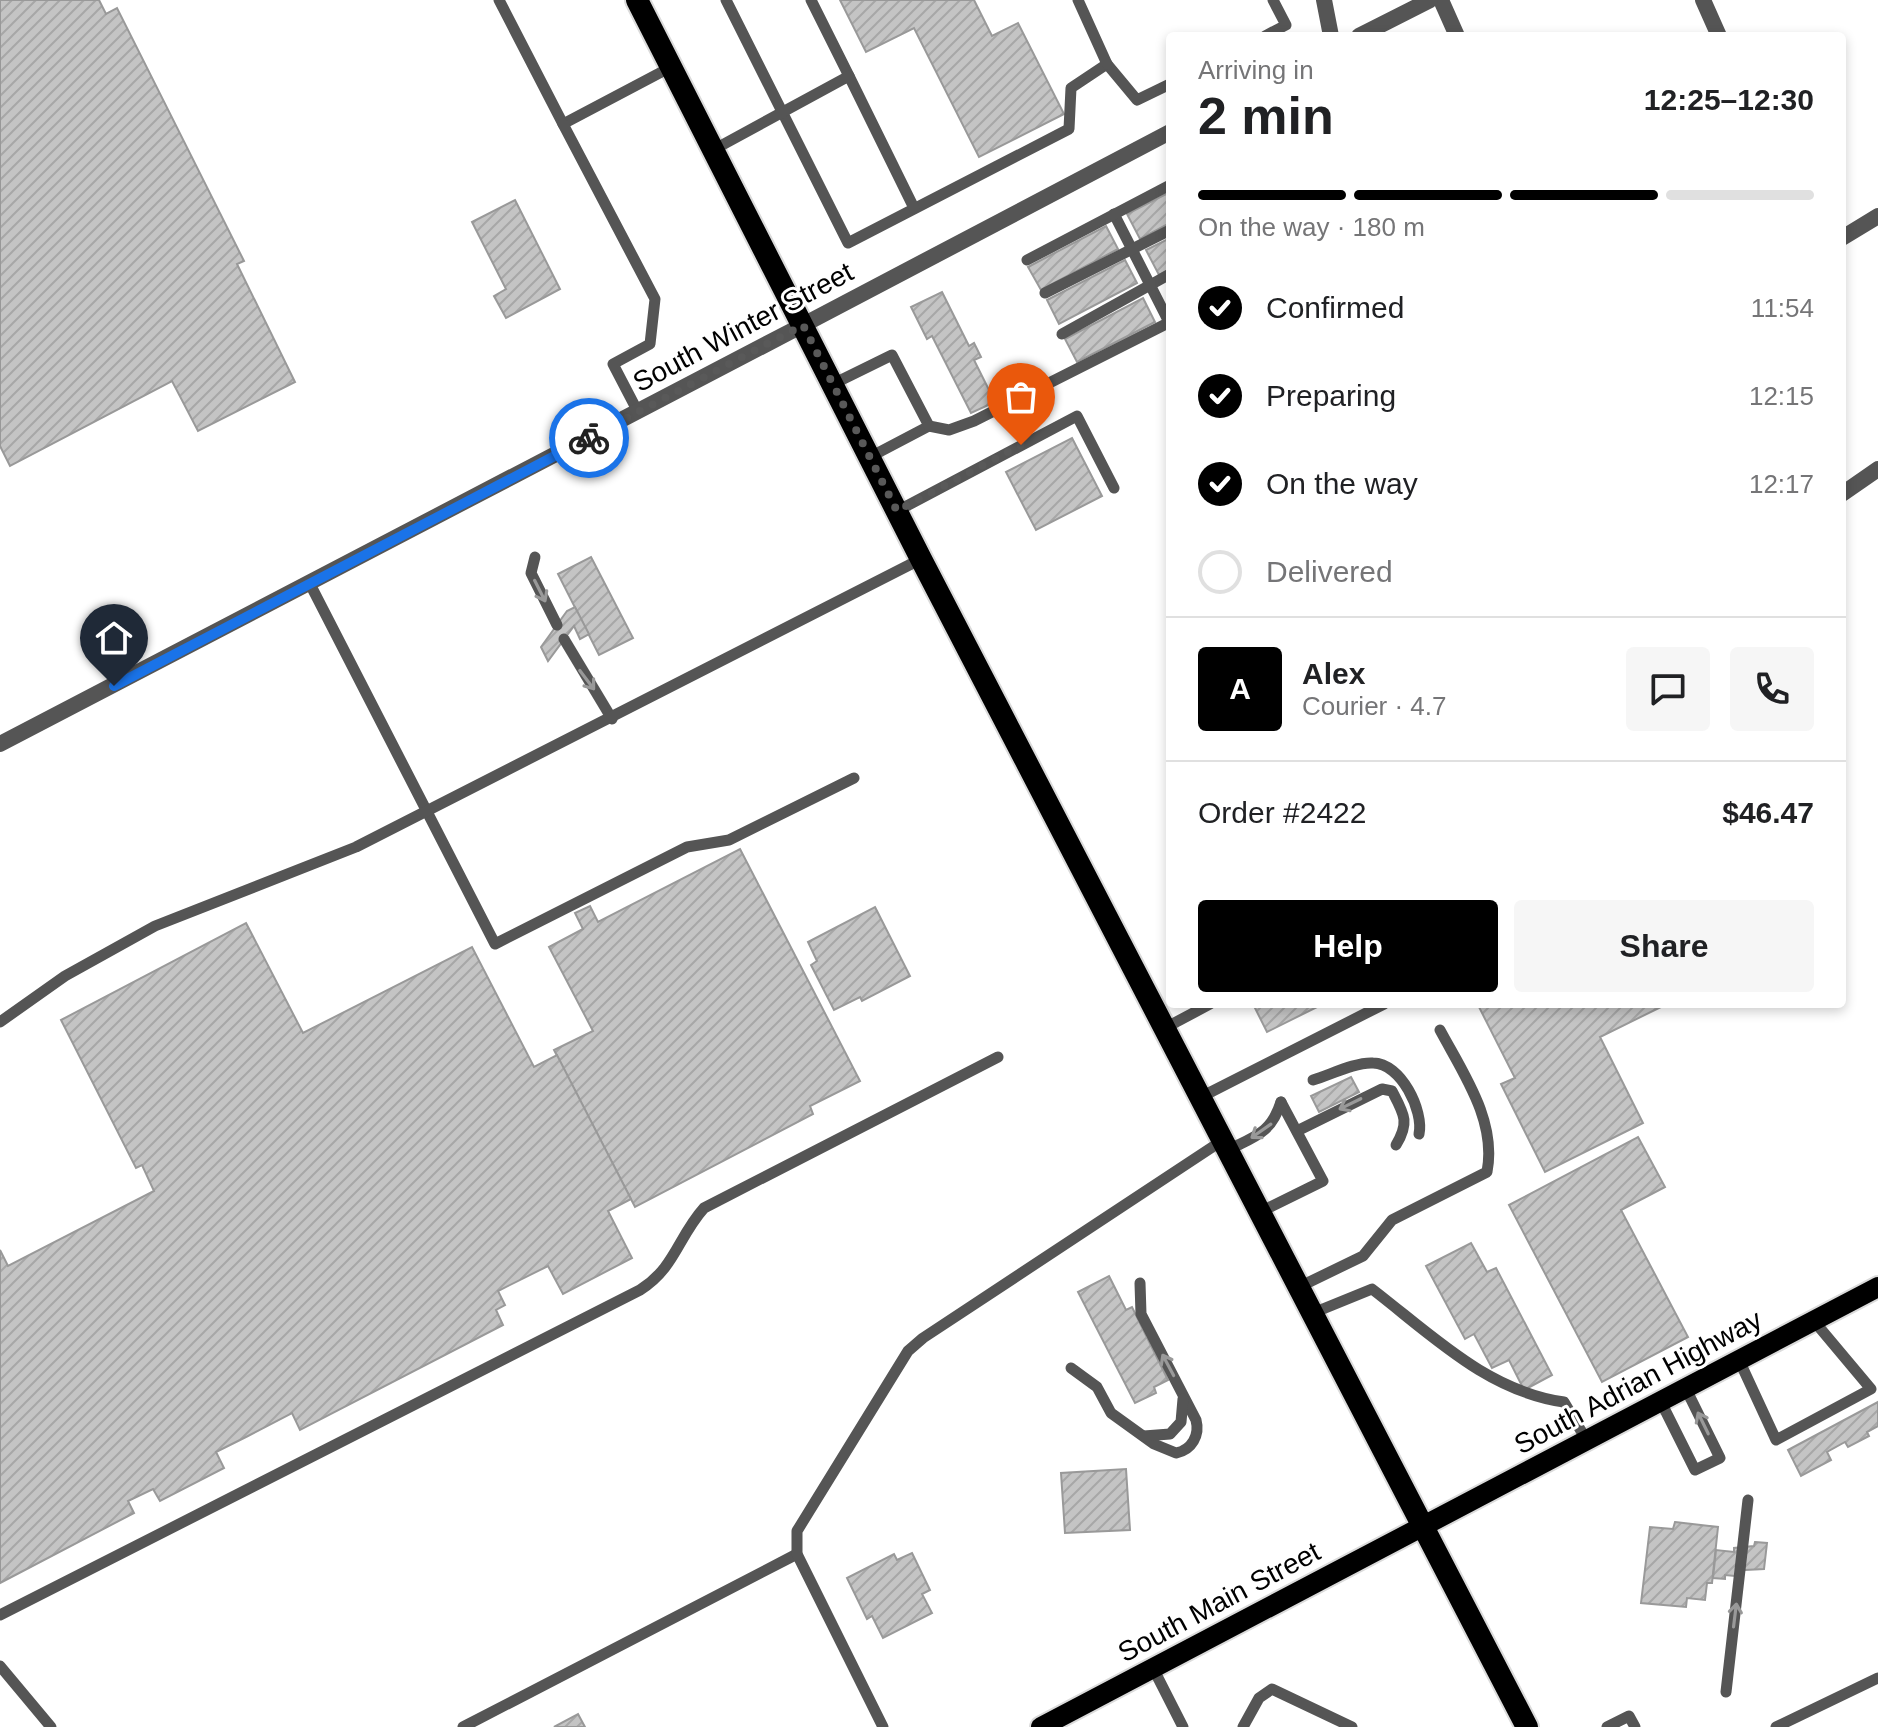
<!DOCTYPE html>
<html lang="en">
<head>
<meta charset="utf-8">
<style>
	:root { --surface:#fff; --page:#f6f6f6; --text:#202124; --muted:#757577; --line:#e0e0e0; --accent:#000 }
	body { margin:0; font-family:Helvetica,sans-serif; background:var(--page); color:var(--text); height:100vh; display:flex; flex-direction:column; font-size:30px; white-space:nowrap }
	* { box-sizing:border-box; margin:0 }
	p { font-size:26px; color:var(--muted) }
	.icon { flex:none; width:44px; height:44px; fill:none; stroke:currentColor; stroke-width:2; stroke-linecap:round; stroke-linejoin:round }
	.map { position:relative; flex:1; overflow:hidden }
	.panel { position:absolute; left:1166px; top:32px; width:680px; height:976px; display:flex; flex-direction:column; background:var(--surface); border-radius:8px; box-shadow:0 4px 12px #0003 }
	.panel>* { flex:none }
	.pin { position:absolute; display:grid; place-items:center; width:68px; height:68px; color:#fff; margin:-82px -34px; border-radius:50% 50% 50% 0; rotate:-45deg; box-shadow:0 0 8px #0007 }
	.pin .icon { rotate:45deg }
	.courier { position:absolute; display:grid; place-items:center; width:80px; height:80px; margin:-40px; border:6px solid #1a73e8; border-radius:50%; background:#fff; color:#222; box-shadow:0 2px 10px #0007 }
	.overview em { font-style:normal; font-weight:700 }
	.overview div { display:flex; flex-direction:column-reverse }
	.overview { display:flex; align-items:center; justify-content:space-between; height:136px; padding:0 32px }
	h1 { font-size:52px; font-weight:700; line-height:60px }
	.bar { display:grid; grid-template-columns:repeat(4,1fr); gap:12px 8px; align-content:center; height:96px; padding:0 32px }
	.bar i { height:10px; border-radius:6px; background:var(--line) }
	.bar .on { background:var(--accent) }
	.bar p { grid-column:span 4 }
	.line { display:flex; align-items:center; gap:20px; padding:0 32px; border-top:2px solid var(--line) }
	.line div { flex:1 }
	.round { display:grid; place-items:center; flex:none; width:84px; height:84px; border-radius:8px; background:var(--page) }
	ol { padding:0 32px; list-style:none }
	li { display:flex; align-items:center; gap:24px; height:88px }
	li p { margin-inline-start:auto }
	li .icon { padding:8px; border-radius:50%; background:var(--accent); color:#fff; stroke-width:4 }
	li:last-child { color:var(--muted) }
	li i { width:44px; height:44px; border:4px solid var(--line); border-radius:50% }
	.primary-button { display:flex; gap:16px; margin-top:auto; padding:16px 32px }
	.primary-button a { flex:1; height:92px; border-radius:8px; background:var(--accent); color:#fff; font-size:32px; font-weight:700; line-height:92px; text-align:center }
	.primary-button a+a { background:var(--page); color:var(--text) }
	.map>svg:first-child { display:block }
</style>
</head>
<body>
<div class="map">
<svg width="1878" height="1727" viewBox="0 0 1878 1727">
	<defs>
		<pattern id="building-hatch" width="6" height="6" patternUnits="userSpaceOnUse" patternTransform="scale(2)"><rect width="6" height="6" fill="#c4c4c4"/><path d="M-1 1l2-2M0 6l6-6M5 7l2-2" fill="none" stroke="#a7a7a7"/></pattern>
	</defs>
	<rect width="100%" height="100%" fill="#fff"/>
	<g fill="url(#building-hatch)" stroke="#999" stroke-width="2">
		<path d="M0 0H99L106 14 117 8 244 261 237 264 295 382 198 431 172 381 10 466 0 446Z"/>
		<path d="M840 0H974L992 36 1018 23 1064 114 979 157 914 28 866 52Z"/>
		<path d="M1170 192V223L1140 239 1127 214Z"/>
		<path d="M515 200 560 289 506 318 494 296 506 289 472 222Z"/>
		<path d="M1106 226 1118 249 1041 290 1028 267Z"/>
		<path d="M1170 238V269L1159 275 1146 250Z"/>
		<path d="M1125 260 1137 283 1059 324 1047 300Z"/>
		<path d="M942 292 969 346 974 343 981 357 974 360 995 402 971 413 932 336 927 339 911 307Z"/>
		<path d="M1143 298 1155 322 1077 362 1065 339Z"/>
		<path d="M1072 438 1102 496 1036 530 1006 472Z"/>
		<path d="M591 557 633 638 599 655 558 574Z"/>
		<path d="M575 607 589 634 580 639 574 626 548 661 541 647 567 611Z"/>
		<path d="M740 849 860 1081 810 1106 813 1114 635 1207 554 1050 593 1031 549 947 583 929 575 913 590 906 598 922Z"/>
		<path d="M875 907 910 976 862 1001 860 997 834 1010 811 965 817 961 808 942Z"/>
		<path d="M246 923 303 1033 472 947 534 1067 557 1055 631 1199 608 1211 632 1258 563 1294 548 1266 498 1291 505 1305 496 1310 503 1325 300 1430 292 1413 248 1436 216 1452 224 1468 160 1501 153 1489 128 1501 134 1513 0 1583V1250L8 1266 154 1191 142 1165 136 1168 61 1020Z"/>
		<path d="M1253 1004H1323L1267 1032Z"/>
		<path d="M1485 1004H1667L1600 1037 1643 1123 1545 1172 1501 1084 1515 1078 1479 1007Z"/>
		<path d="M1351 1077 1359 1092 1319 1112 1311 1096Z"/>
		<path d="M1638 1137 1665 1187 1621 1210 1688 1337 1602 1382 1509 1205Z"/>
		<path d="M1471 1243 1487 1272 1496 1268 1552 1375 1524 1390 1509 1360 1492 1368 1474 1334 1465 1339 1426 1266Z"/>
		<path d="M1109 1276 1126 1310 1132 1307 1168 1380 1154 1387 1156 1393 1135 1403 1078 1292Z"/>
		<path d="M1878 1402V1426L1867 1432 1869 1436 1848 1447 1845 1442 1827 1452 1831 1460 1801 1476 1788 1450Z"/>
		<path d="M1126 1469 1130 1530 1065 1533 1061 1473Z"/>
		<path d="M1675 1522 1718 1527 1712 1583H1707L1705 1600 1687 1598 1686 1607 1641 1603 1650 1527 1673 1529Z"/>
		<path d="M1755 1542 1767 1543 1764 1569 1745 1570 1735 1576 1725 1575V1579L1713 1578 1716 1550 1734 1552V1548L1754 1546Z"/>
		<path d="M912 1553 930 1590 922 1594 932 1613 883 1638 872 1616 867 1619 847 1578 894 1554 897 1560Z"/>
		<path d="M578 1714 585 1727H554Z"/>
	</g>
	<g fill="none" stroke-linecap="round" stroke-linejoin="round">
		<g stroke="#dbdbdb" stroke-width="24">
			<path id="primary" d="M1041 1727 1878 1287"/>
		</g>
		<g stroke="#dbdbdb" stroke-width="26">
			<path id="trunk" d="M637 0 921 559 1527 1727"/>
		</g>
		<g stroke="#555" stroke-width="11">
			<path d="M499 0 563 124 671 67"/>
			<path d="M726 0 848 243 1069 129 1071 88 1107 64 1137 100 1170 84"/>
			<path d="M811 0 849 76"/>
			<path d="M1078 0 1107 64"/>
			<path d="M1265 36 1286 25 1273 0"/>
			<path d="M563 124 655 299 650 344 613 364 638 412"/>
			<path d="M713 150 849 76 914 208"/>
			<path d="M1114 214 1170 324"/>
			<path d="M1027 260 1170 185"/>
			<path d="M1045 293 1170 230"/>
			<path d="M1062 334 1170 274"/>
			<path d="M833 384 892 355 929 426 870 457"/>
			<path d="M929 426 949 430 974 421 1170 322"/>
			<path d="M897 511 1077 416 1114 488"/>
			<path d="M535 557 531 573 557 625"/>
			<path d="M310 584 495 944 687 847 729 840 854 778"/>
			<path d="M564 639 612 719"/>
			<path d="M0 1022 65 976 155 926 356 847 921 559"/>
			<path d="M1165 1028 1210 1004"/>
			<path d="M1313 1080C1330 1075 1355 1062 1373 1063 1401 1063 1424 1111 1419 1134"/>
			<path d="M1201 1097 1384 1004"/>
			<path d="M1297 1131 1382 1089 1392 1091C1404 1114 1410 1122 1396 1145"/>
			<path d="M1228 1150C1256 1136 1271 1133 1281 1102"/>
			<path d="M1260 1212 1323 1181 1281 1102"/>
			<path d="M1299 1287 1363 1256 1392 1220 1487 1172C1497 1121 1463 1073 1440 1030"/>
			<path d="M1313 1313 1372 1289C1432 1335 1487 1391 1564 1402L1587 1441"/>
			<path d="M1739 1360 1776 1440 1871 1389 1814 1321"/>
			<path d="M1071 1368 1097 1387 1111 1413 1154 1444 1176 1453C1192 1450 1200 1435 1196 1420L1141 1314 1140 1283"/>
			<path d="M1661 1402 1695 1470 1720 1458 1686 1389"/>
			<path d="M1144 1436 1170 1434 1181 1422 1183 1399"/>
			<path d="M0 1615 640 1290C675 1268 678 1237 704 1208L998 1057"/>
			<path d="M0 1666 51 1727"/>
			<path d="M1153 1668 1183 1727"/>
			<path d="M1726 1692 1748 1500"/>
			<path d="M463 1727 797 1554"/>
			<path d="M883 1727 797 1554V1531L908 1351 923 1338 1223 1140"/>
			<path d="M1243 1727 1259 1698 1272 1689 1352 1727"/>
			<path d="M1607 1727 1629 1716 1635 1727"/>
			<path d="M1776 1727 1878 1678"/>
		</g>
		<g stroke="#555" stroke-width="16">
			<path d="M1324 0 1331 36"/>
			<path d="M1441 0 1457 36"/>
			<path d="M1703 0 1719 36"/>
			<path d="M1359 36 1430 0"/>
			<path d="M1842 238 1878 216"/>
			<path d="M803 325 1170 132"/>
			<path d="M1842 494 1878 469"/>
		</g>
		<path stroke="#555" stroke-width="16" d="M0 744 803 325"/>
		<use href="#primary" stroke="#000" stroke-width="20"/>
		<use href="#trunk" stroke="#000" stroke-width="22"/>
	</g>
	<defs><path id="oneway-shaft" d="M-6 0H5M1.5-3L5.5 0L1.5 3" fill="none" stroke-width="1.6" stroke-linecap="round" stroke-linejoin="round" transform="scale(2)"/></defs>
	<g stroke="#999">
		<use href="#oneway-shaft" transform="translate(540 591) rotate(63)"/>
		<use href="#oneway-shaft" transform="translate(587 680) rotate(53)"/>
		<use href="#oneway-shaft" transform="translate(1350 1104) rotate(154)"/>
		<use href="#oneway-shaft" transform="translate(1261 1131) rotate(145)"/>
		<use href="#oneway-shaft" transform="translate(1168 1365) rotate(-118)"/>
		<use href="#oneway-shaft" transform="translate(1703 1423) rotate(-116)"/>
		<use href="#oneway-shaft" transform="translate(1735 1615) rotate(-83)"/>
	</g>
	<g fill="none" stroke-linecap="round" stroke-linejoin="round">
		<path stroke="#595959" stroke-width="8" stroke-dasharray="0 14.4" d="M589 438 803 325 897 511 1021 445"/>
		<path stroke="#1a73e8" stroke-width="10" d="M114 686 589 438"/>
	</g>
	<g text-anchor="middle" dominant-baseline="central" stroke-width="6" stroke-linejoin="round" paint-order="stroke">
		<g font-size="28" fill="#000" stroke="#fff">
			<text transform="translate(743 327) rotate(-28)">South Winter Street</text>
			<text transform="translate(1638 1382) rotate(-28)">South Adrian Highway</text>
			<text transform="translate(1219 1602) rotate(-28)">South Main Street</text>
		</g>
	</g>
</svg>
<div class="pin" style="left:1021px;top:445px;background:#ea580c"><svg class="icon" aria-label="bag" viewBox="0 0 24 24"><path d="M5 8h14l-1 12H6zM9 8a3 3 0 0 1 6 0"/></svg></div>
<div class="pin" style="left:114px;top:686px;background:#1f2937"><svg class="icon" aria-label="home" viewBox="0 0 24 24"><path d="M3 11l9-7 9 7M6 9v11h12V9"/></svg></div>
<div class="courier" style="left:589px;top:438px"><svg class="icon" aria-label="bike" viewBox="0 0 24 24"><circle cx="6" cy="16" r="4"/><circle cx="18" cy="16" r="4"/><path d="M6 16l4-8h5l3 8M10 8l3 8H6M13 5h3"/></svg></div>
<section class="panel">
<div class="overview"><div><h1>2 min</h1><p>Arriving in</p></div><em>12:25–12:30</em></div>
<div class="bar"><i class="on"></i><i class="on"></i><i class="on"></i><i></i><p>On the way · 180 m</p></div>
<ol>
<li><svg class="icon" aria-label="check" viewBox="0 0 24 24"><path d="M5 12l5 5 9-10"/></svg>Confirmed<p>11:54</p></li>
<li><svg class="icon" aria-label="check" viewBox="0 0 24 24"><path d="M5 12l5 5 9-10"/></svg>Preparing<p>12:15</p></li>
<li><svg class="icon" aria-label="check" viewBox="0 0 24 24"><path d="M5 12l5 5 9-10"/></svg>On the way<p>12:17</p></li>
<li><i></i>Delivered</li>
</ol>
<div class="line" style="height:144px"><b class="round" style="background:var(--accent);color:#fff">A</b><div><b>Alex</b><p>Courier · 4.7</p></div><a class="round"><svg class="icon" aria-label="chat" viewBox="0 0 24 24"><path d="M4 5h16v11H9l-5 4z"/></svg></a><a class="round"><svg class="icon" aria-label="phone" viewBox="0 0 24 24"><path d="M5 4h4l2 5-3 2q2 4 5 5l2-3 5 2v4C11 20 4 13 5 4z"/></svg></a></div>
<div class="line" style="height:104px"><div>Order #2422</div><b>$46.47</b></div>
<div class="primary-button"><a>Help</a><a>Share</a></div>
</section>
</div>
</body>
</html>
